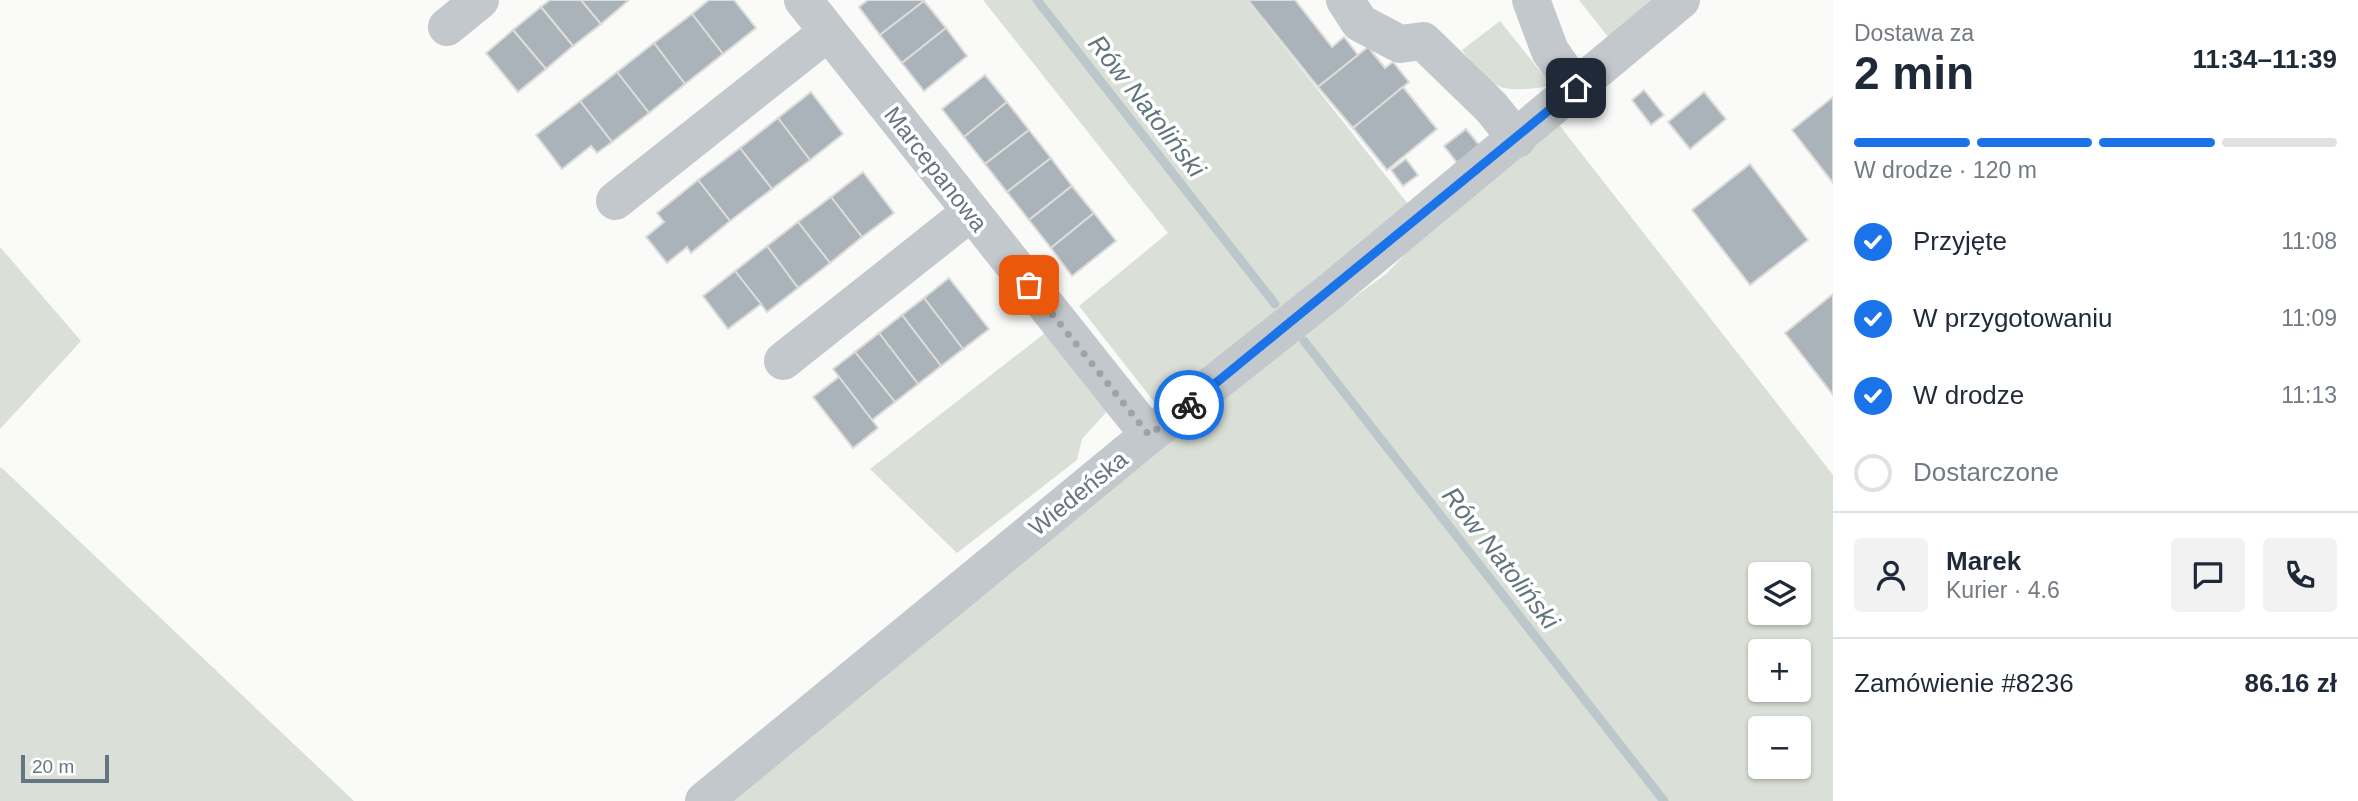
<!DOCTYPE html>
<html lang="pl">
<head>
<meta charset="utf-8">
<style>
	:root { --surface:#fff; --page:#f2f2f3; --text:#1f2937; --muted:#747a83; --line:#e0e1e3; --accent:#1a73e8 }
	body { margin:0; font-family:Arial,sans-serif; background:var(--page); color:var(--text); height:100vh; display:flex; flex-direction:column; font-size:26px; white-space:nowrap }
	* { box-sizing:border-box; margin:0 }
	p { font-size:23px; color:var(--muted) }
	.icon { flex:none; width:38px; height:38px; fill:none; stroke:currentColor; stroke-width:2; stroke-linecap:round; stroke-linejoin:round }
	.map { position:relative; flex:1; overflow:hidden }
	.details { display:flex; flex-direction:column; background:var(--surface); width:525px }
	.details>* { flex:none }
	.buttons { position:absolute; left:1748px; top:562px; display:grid; gap:14px }
	.buttons a { display:grid; place-items:center; width:63px; height:63px; border-radius:7px; background:var(--surface); box-shadow:0 2px 5px #0004; font-size:35px }
	.scale { position:absolute; left:21px; bottom:18px; width:88px; box-sizing:border-box; padding-left:7px; border:4px solid #657683; border-top:0; font-size:19px; line-height:24px; white-space:nowrap; color:#657683; -webkit-text-stroke:5px #fff; paint-order:stroke }
	.pin { position:absolute; display:grid; place-items:center; width:60px; height:60px; color:#fff; margin:-30px; border-radius:14px; box-shadow:0 4px 10px #0006 }
	.courier { position:absolute; display:grid; place-items:center; width:70px; height:70px; margin:-35px; border:5px solid #1a73e8; border-radius:50%; background:#fff; color:#222; box-shadow:0 2px 9px #0007 }
	.head em { font-style:normal; font-weight:600 }
	.head div { display:flex; flex-direction:column-reverse }
	.head { display:flex; align-items:center; justify-content:space-between; height:119px; padding:0 21px }
	h1 { font-size:46px; font-weight:600; line-height:52px }
	.bar { display:grid; grid-template-columns:repeat(4,1fr); gap:10px 7px; align-content:center; height:84px; padding:0 21px }
	.bar i { height:9px; border-radius:5px; background:var(--line) }
	.bar .on { background:var(--accent) }
	.bar p { grid-column:span 4 }
	.line { display:flex; align-items:center; gap:18px; padding:0 21px; border-top:2px solid var(--line) }
	.line div { flex:1 }
	.round { display:grid; place-items:center; flex:none; width:74px; height:74px; border-radius:7px; background:var(--page) }
	ol { padding:0 21px; list-style:none }
	li { display:flex; align-items:center; gap:21px; height:77px }
	li p { margin-inline-start:auto }
	li .icon { padding:7px; border-radius:50%; background:var(--accent); color:#fff; stroke-width:4 }
	li:last-child { color:var(--muted) }
	li i { width:38px; height:38px; border:4px solid var(--line); border-radius:50% }
	main { display:flex; flex:1; min-height:0 }
	.map>svg:first-child { display:block }
</style>
</head>
<body>
<main>
<div class="map">
<svg width="1833" height="801" viewBox="0 0 1833 801">
	<rect width="100%" height="100%" fill="#fafaf8"/>
	<g fill="#dadfd7" fill-rule="evenodd">
		<path d="M983 0H1247L1408 204 1159 408 1079 306 1168 233Z"/>
		<path d="M1579 0H1655L1609 38Z"/>
		<path d="M1500 21 1552 86C1500 93 1494 92 1462 50Z"/>
		<path d="M1556 121 1833 475V801H730L880 674 1317 324 1386 274 1433 225ZM1760 574H1799V612H1760ZM1760 651H1799V690H1760ZM1760 728H1799V766H1760Z"/>
		<path d="M0 247 81 341 0 429Z"/>
		<path d="M1049 330 1110 408 1082 439 1077 460 957 553 870 469Z"/>
		<path d="M0 467 4 470 354 801H0Z"/>
	</g>
	<g fill="none" stroke-linecap="round" stroke-linejoin="round">
		<g stroke="#bbc7cb" stroke-width="9">
			<path d="M1037 0 1275 304"/>
			<path d="M1304 341 1664 801"/>
		</g>
	</g>
	<g fill="#aab3b9" stroke="#dcdcda" stroke-width="2">
		<path d="M550 0H581L601 24 573 46 541 7Z"/>
		<path d="M581 0H627L628 1 601 24Z"/>
		<path d="M709 0H734L756 28 723 54 692 14Z"/>
		<path d="M868 0H924V1L880 35 859 7Z"/>
		<path d="M1248 0H1295L1332 47 1344 37 1358 55 1318 87Z"/>
		<path d="M924 1 946 28 902 63 880 35Z"/>
		<path d="M541 7 573 46 546 69 513 30Z"/>
		<path d="M692 14 723 54 685 84 654 43Z"/>
		<path d="M946 28 967 56 924 91 902 63Z"/>
		<path d="M513 30 546 69 518 92 486 53Z"/>
		<path d="M654 43 685 84 649 113 617 72Z"/>
		<path d="M1368 47 1385 68 1393 62 1409 82 1353 128 1318 87Z"/>
		<path d="M617 72 649 113 612 142 580 101Z"/>
		<path d="M985 75 1007 102 964 137 942 109Z"/>
		<path d="M1403 87 1437 129 1387 170 1353 128Z"/>
		<path d="M1644 90 1664 115 1651 125 1632 100Z"/>
		<path d="M811 92 843 134 810 160 778 118Z"/>
		<path d="M1704 92 1726 119 1690 149 1668 122Z"/>
		<path d="M1833 97V183L1792 130Z"/>
		<path d="M580 101 612 142 597 153 591 146 562 169 536 135Z"/>
		<path d="M1007 102 1029 130 985 164 964 137Z"/>
		<path d="M778 118 810 160 772 189 740 148Z"/>
		<path d="M1466 129 1480 146 1458 164 1444 146Z"/>
		<path d="M1029 130 1051 158 1007 192 985 164Z"/>
		<path d="M740 148 772 189 730 221 698 180Z"/>
		<path d="M1051 158 1072 186 1029 220 1007 192Z"/>
		<path d="M1406 159 1418 175 1403 186 1391 170Z"/>
		<path d="M1750 164 1808 240 1750 285 1692 210Z"/>
		<path d="M863 172 894 213 862 237 831 197Z"/>
		<path d="M698 180 730 221 691 253 687 247 667 263 646 237 664 222 657 213Z"/>
		<path d="M1072 186 1094 213 1051 248 1029 220Z"/>
		<path d="M831 197 862 237 830 263 798 222Z"/>
		<path d="M1094 213 1116 241 1072 276 1051 248Z"/>
		<path d="M798 222 830 263 798 288 767 246Z"/>
		<path d="M767 246 798 288 767 312 735 271Z"/>
		<path d="M735 271 761 304 728 329 703 296Z"/>
		<path d="M949 278 989 329 963 349 924 298Z"/>
		<path d="M1833 294V395L1785 333Z"/>
		<path d="M924 298 963 349 941 366 902 315Z"/>
		<path d="M902 315 941 366 918 384 879 333Z"/>
		<path d="M879 333 918 384 895 402 855 352Z"/>
		<path d="M855 352 895 402 872 420 833 369Z"/>
		<path d="M839 377 878 428 853 448 813 397Z"/>
	</g>
	<g fill="none" stroke-linecap="round" stroke-linejoin="round">
		<g stroke="#c3c8cc" stroke-width="38">
			<path d="M803 0 1149 435"/>
			<path d="M1345 0 1360 23 1400 44 1423 41 1491 107 1517 139"/>
			<path d="M1531 0 1550 51 1576 88"/>
			<path d="M447 27 480 0"/>
			<path d="M615 201 828 32"/>
			<path d="M783 361 971 212"/>
			<path d="M704 801 1149 435 1331 291 1681 0"/>
		</g>
	</g>
	<g fill="none" stroke-linecap="round" stroke-linejoin="round">
		<path stroke="#99a4ac" stroke-width="7" stroke-dasharray="0 12.6" d="M1029 285 1149 435 1189 405"/>
		<path stroke="#1a73e8" stroke-width="9" d="M1189 405 1576 88"/>
	</g>
	<g text-anchor="middle" dominant-baseline="central" stroke-width="7" stroke-linejoin="round" paint-order="stroke">
		<g font-size="24" fill="#657683" stroke="#fff">
			<text transform="translate(936 169) rotate(52)">Marcepanowa</text>
			<text transform="translate(1078 493) rotate(-39)">Wiedeńska</text>
		</g>
		<g font-size="26" font-style="italic" fill="#60757c" stroke="#fff">
			<text transform="translate(1147 106) rotate(52)">Rów Natoliński</text>
			<text transform="translate(1501 558) rotate(52)">Rów Natoliński</text>
		</g>
	</g>
</svg>
<div class="buttons">
<a><svg class="icon" aria-label="layers" viewBox="0 0 24 24"><path d="M12 4l9 5-9 5-9-5zM3 14l9 5 9-5"/></svg></a>
<a>+</a>
<a>−</a>
</div>
<div class="scale">20 m</div>
<div class="pin" style="left:1029px;top:285px;background:#ea580c"><svg class="icon" aria-label="bag" viewBox="0 0 24 24"><path d="M5 8h14l-1 12H6zM9 8a3 3 0 0 1 6 0"/></svg></div>
<div class="pin" style="left:1576px;top:88px;background:#1f2937"><svg class="icon" aria-label="home" viewBox="0 0 24 24"><path d="M3 11l9-7 9 7M6 9v11h12V9"/></svg></div>
<div class="courier" style="left:1189px;top:405px"><svg class="icon" aria-label="bike" viewBox="0 0 24 24"><circle cx="6" cy="16" r="4"/><circle cx="18" cy="16" r="4"/><path d="M6 16l4-8h5l3 8M10 8l3 8H6M13 5h3"/></svg></div>
</div>
<section class="details">
<div class="head"><div><h1>2 min</h1><p>Dostawa za</p></div><em>11:34–11:39</em></div>
<div class="bar"><i class="on"></i><i class="on"></i><i class="on"></i><i></i><p>W drodze · 120 m</p></div>
<ol>
<li><svg class="icon" aria-label="check" viewBox="0 0 24 24"><path d="M5 12l5 5 9-10"/></svg>Przyjęte<p>11:08</p></li>
<li><svg class="icon" aria-label="check" viewBox="0 0 24 24"><path d="M5 12l5 5 9-10"/></svg>W przygotowaniu<p>11:09</p></li>
<li><svg class="icon" aria-label="check" viewBox="0 0 24 24"><path d="M5 12l5 5 9-10"/></svg>W drodze<p>11:13</p></li>
<li><i></i>Dostarczone</li>
</ol>
<div class="line" style="height:126px"><a class="round"><svg class="icon" aria-label="person" viewBox="0 0 24 24"><circle cx="12" cy="8" r="4"/><path d="M4 21q1-7 8-7t8 7"/></svg></a><div><b>Marek</b><p>Kurier · 4.6</p></div><a class="round"><svg class="icon" aria-label="chat" viewBox="0 0 24 24"><path d="M4 5h16v11H9l-5 4z"/></svg></a><a class="round"><svg class="icon" aria-label="phone" viewBox="0 0 24 24"><path d="M5 4h4l2 5-3 2q2 4 5 5l2-3 5 2v4C11 20 4 13 5 4z"/></svg></a></div>
<div class="line" style="height:91px"><div>Zamówienie #8236</div><b>86.16 zł</b></div>
</section>
</main>
</body>
</html>
